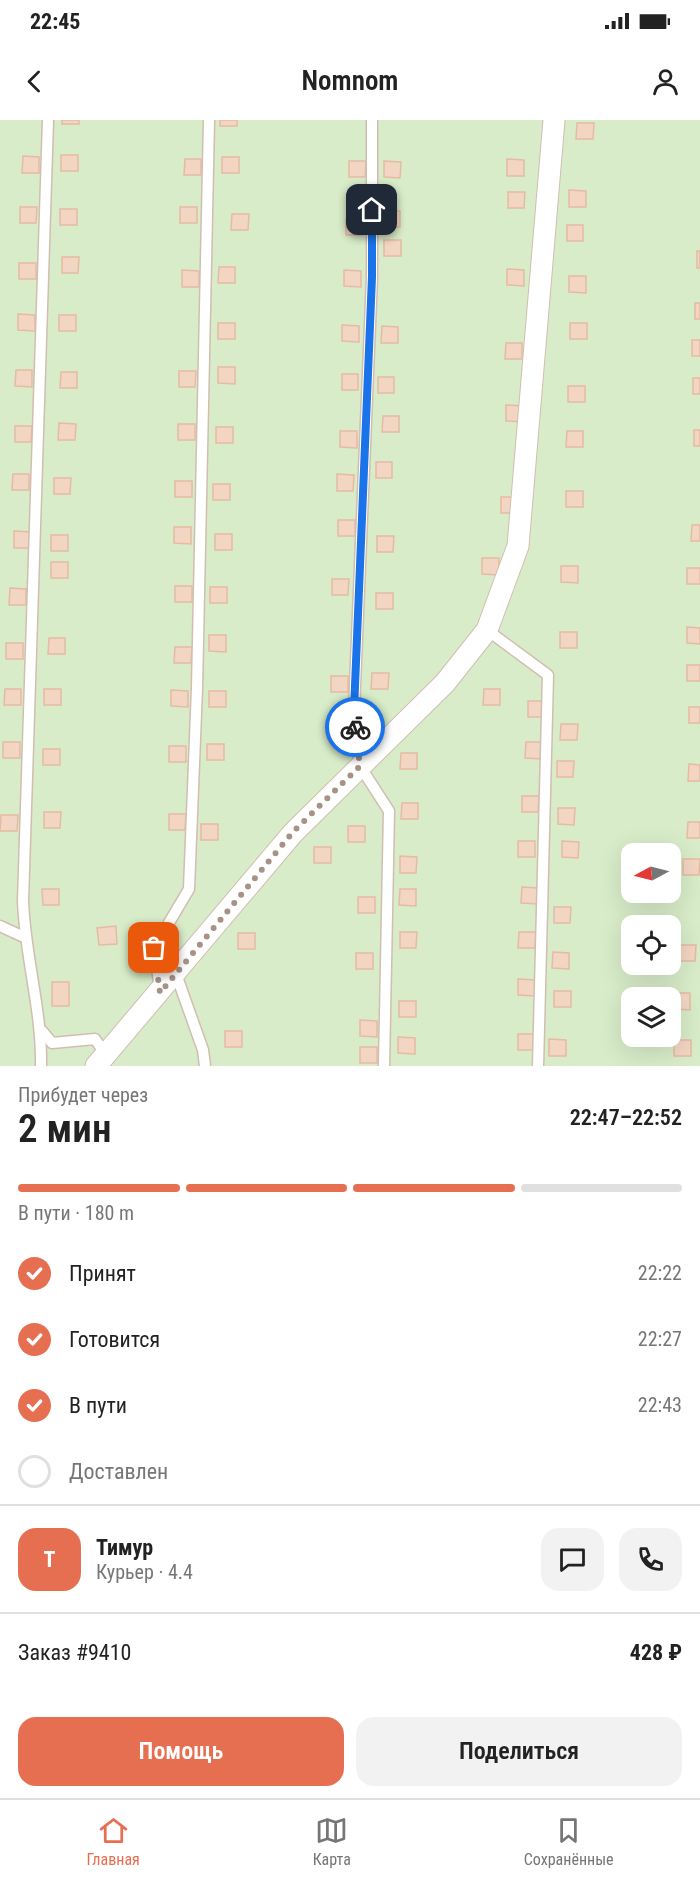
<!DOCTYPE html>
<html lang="ru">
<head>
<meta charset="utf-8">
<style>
	:root { --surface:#fff; --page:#f2f2f2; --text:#222; --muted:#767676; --line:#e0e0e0; --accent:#e76f51 }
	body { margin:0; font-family:"Roboto Condensed",sans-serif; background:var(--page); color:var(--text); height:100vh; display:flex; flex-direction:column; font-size:22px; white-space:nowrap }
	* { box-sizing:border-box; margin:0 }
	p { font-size:20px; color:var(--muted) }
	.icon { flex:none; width:33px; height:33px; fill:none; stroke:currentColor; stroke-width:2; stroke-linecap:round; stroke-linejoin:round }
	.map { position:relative; height:946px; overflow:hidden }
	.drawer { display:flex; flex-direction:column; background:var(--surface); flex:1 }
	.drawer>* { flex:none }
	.needle { width:39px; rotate:263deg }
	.fabs { position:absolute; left:621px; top:723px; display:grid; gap:12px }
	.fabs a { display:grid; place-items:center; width:60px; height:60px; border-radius:12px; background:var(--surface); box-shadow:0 6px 24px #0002; font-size:30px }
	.pin { position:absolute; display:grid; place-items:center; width:51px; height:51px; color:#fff; margin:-26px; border-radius:12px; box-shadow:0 3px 9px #0006 }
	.courier { position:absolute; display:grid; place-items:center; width:60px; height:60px; margin:-30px; border:4px solid #1a73e8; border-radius:50%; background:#fff; color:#222; box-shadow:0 2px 8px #0007 }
	.summary em { font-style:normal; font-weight:600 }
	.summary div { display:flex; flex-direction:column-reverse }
	.summary { display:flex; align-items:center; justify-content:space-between; height:102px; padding:0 18px }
	h1 { font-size:39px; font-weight:600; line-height:45px }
	.bar { display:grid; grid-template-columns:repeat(4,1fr); gap:9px 6px; align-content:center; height:72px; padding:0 18px }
	.bar i { height:8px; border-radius:4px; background:var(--line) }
	.bar .selected { background:var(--accent) }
	.bar p { grid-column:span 4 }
	.line { display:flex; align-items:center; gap:15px; padding:0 18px; border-top:2px solid var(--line) }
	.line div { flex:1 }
	.round { display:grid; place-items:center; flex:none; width:63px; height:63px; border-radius:18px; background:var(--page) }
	ol { padding:0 18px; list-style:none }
	li { display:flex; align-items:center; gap:18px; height:66px }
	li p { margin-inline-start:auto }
	li .icon { padding:6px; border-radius:50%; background:var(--accent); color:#fff; stroke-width:4 }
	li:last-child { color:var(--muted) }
	li i { width:33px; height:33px; border:3px solid var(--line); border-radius:50% }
	.primary-button { display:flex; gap:12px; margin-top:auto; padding:12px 18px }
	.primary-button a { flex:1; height:69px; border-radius:18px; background:var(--accent); color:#fff; font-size:24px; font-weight:600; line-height:69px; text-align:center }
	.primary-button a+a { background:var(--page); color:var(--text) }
	.status { display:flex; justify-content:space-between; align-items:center; height:42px; padding:0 30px; background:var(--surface); direction:ltr }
	.status svg { height:16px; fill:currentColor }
	header { display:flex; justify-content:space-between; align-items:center; height:78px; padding:0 18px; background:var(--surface); font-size:27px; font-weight:600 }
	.tab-bar { display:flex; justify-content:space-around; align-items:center; height:84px; border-top:2px solid var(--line); background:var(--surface); font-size:16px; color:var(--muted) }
	.tab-bar a { display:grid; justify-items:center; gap:3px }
	.tab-bar .selected { color:var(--accent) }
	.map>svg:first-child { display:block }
</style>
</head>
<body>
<div class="status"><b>22:45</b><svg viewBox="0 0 49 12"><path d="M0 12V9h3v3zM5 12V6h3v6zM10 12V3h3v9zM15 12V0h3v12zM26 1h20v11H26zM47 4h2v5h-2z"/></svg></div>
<header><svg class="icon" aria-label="back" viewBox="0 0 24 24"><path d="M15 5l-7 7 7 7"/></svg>Nomnom<svg class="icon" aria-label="person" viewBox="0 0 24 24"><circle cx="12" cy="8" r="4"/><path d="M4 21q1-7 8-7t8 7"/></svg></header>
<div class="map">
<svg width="700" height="946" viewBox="0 0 700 946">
	<rect width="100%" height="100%" fill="#fdf6ec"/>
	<path fill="#d8ecc9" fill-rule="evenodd" d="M0 0H700V946H0ZM632 734H670V772H632ZM632 806H670V844H632ZM632 878H670V916H632Z"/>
	<g fill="#f3d5c3" stroke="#e6bba3" stroke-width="1.5">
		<rect x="62" y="0" width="17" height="4"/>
		<rect x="220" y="0" width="17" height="6"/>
		<path d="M577 3H594L593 19H576Z"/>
		<rect x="61" y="35" width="17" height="16"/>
		<path d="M23 36 39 37V53H22Z"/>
		<rect x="222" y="37" width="17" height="16"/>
		<path d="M185 39H201V55H184Z"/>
		<path d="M507 39 524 40V56H507Z"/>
		<path d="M349 41H366L365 57H349Z"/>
		<path d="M384 41 401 42 400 58 384 57Z"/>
		<path d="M569 70 586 71V87H569Z"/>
		<path d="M508 72H525L524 88H508Z"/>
		<path d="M20 87H37L36 103H20Z"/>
		<rect x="180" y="87" width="17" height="16"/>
		<rect x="60" y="89" width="17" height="16"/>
		<path d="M383 90 400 91V107H383Z"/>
		<path d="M232 94H249L248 110H231Z"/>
		<rect x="346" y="99" width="17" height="16"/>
		<rect x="567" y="105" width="16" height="16"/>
		<rect x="384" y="120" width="17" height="16"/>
		<rect x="697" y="131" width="3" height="17"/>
		<path d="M62 137H79L78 153H62Z"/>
		<rect x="19" y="143" width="17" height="16"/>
		<path d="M219 147H235V163H218Z"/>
		<path d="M507 149 524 150V166L507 165Z"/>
		<path d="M182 150 199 151V167H182Z"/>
		<path d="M344 150 361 151V167L344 166Z"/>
		<path d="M569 156H586V173L569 172Z"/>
		<rect x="695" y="183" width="5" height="16"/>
		<path d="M18 194 35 195V211L18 210Z"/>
		<rect x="59" y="195" width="17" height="16"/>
		<rect x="218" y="203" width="17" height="16"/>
		<rect x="570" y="203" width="17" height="16"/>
		<path d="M342 205 359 206V222L342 221Z"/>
		<path d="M382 206 398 207V223H381Z"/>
		<rect x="692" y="220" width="8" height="16"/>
		<path d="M506 223H522V239H505Z"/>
		<path d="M218 247H235V264L218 263Z"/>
		<path d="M16 250H32V267L15 266Z"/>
		<path d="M179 251H196L195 267H179Z"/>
		<path d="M61 252H77V268H60Z"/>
		<rect x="342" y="254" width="16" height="16"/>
		<rect x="378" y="257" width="16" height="16"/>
		<rect x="693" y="258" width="7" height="16"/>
		<rect x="568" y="266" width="17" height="16"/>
		<path d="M506 285 523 286V302L506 301Z"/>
		<path d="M383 296H399V312H382Z"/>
		<path d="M59 303 76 304 75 320H58Z"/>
		<rect x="178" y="304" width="17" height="16"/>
		<path d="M15 306H32L31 322H15Z"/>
		<rect x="216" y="307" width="17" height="16"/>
		<rect x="694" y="310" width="6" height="16"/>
		<path d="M340 311H357V328L340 327Z"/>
		<path d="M567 311H583V327H566Z"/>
		<rect x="376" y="342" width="16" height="16"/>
		<path d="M13 354H29V370H12Z"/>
		<path d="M337 354 354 355 353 371H337Z"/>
		<path d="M54 358H71L70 374H54Z"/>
		<rect x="175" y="361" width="17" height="16"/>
		<rect x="213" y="364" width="17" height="16"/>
		<rect x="566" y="371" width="17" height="16"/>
		<rect x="501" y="377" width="17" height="16"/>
		<rect x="338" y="400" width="17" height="16"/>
		<path d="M692 405H700V421H691Z"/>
		<path d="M174 407H191V424L174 423Z"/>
		<path d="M14 411 31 412V428H14Z"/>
		<rect x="215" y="414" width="17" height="16"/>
		<rect x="51" y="415" width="17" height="16"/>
		<path d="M377 416H394L393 432H377Z"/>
		<path d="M482 438H499V455L482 454Z"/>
		<rect x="51" y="442" width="17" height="16"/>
		<path d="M561 446H578V463L561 462Z"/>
		<rect x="687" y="448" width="13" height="16"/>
		<path d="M332 459H349L348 475H332Z"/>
		<rect x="175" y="466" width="17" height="16"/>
		<rect x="210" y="467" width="17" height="16"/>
		<path d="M10 468 26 469V485H9Z"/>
		<rect x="376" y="473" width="17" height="16"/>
		<path d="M687 507 700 508V524L687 523Z"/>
		<rect x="560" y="512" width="17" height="16"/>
		<path d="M209 515H226V532L209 531Z"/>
		<path d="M49 518H65V534H48Z"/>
		<rect x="6" y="523" width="17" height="16"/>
		<path d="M175 527H192L191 543H174Z"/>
		<rect x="687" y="545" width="13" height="16"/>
		<path d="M372 553H389L388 569H371Z"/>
		<rect x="331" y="556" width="17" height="16"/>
		<path d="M5 569H21V585H4Z"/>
		<rect x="44" y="569" width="17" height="16"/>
		<path d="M484 569H500V585H483Z"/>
		<path d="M171 570 188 571V587L171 586Z"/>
		<rect x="209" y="571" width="17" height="16"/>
		<rect x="528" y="581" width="17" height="16"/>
		<rect x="689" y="587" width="11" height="16"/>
		<path d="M561 604H578L577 620H560Z"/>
		<rect x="3" y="622" width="17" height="16"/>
		<path d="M526 622H543L542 639 525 638Z"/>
		<rect x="207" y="624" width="17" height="16"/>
		<rect x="169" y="626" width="17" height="16"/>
		<rect x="43" y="629" width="17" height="16"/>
		<path d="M401 633H417V649H400Z"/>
		<path d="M557 641H574L573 657H557Z"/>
		<path d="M689 644 700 645V661H688Z"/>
		<path d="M522 676H539L538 692H522Z"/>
		<path d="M402 683H418V699H401Z"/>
		<path d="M558 688H575L574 705 558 704Z"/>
		<path d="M44 692H61L60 708H44Z"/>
		<path d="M169 694H186L185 710H169Z"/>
		<path d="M1 695H18L17 711H0Z"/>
		<path d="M688 702H700V718H687Z"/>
		<rect x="201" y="704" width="17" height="16"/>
		<rect x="348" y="706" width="17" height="16"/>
		<rect x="518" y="721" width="17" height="16"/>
		<path d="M562 721 579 722 578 738 562 737Z"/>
		<rect x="314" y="727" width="17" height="16"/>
		<path d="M400 736 417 737 416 753H400Z"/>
		<path d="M683 739H700L699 755H683Z"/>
		<path d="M522 767 538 768V784L521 783Z"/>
		<path d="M42 769H59V785H43Z"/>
		<path d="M400 769H416V786L399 785Z"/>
		<rect x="358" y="777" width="17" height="16"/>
		<path d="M554 787H571L570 803H554Z"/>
		<path d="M116 806 117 824 99 825 97 808Z"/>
		<path d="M400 812H417L416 828H400Z"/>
		<path d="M519 812H536L535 828H518Z"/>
		<rect x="238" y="813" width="17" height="16"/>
		<path d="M679 825H696L695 841H679Z"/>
		<path d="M553 832 569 833V849L552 848Z"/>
		<rect x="356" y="833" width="17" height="16"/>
		<path d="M518 859 535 860V876L518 875Z"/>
		<rect x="52" y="862" width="17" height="24"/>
		<rect x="554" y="871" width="17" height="16"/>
		<path d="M673 873H690V890L673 889Z"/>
		<rect x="399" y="881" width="17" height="16"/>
		<path d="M360 900 377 901V917L360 916Z"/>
		<rect x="225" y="911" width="17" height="16"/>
		<path d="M518 914H535L534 930H518Z"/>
		<path d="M398 917 415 918V934L398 933Z"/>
		<path d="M549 919 566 920V936H549Z"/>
		<rect x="674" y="920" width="17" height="16"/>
		<rect x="360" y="927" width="17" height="16"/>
	</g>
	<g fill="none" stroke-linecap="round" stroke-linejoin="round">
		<g stroke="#d1beb0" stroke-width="13">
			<g id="service">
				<path d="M372 0V157L354 590 360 646 389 691 384 946"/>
				<path d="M487 510 548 555 538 946"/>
				<path d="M0 806 24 817"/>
				<path d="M176 854 203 930 205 946"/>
				<path d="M160 869 154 828 189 769 197 568 209 0"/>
				<path d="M42 911 52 923 95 919 106 935"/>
				<path d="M41 946C42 890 25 837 23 781L48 0"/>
			</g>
		</g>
		<g stroke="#d1beb0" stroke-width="23">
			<path id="minor" d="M96 946 293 713 445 563 487 510 518 426 554 0"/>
		</g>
		<use href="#service" stroke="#fff" stroke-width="10"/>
		<use href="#minor" stroke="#fff" stroke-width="21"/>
	</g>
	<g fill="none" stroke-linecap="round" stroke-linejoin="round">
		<path stroke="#a89285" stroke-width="6" stroke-dasharray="0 10.8" d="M154 828 160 873 293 712 360 646 355 607"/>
		<path stroke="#1a73e8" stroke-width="8" d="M355 607 354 590 372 157V90"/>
	</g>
</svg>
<div class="fabs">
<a><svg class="needle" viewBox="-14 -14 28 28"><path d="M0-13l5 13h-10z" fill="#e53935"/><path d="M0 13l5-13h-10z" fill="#767676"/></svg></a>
<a><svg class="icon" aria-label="locate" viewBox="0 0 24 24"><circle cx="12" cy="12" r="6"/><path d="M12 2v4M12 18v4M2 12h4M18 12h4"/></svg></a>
<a><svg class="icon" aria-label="layers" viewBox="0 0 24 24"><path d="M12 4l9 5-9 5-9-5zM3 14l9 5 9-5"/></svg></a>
</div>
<div class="pin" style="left:154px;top:828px;background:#ea580c"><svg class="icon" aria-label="bag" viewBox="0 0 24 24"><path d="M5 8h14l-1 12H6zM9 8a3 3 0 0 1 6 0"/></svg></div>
<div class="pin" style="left:372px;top:90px;background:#1f2937"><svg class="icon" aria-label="home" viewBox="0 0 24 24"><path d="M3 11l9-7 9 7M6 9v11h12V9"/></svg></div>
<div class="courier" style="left:355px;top:607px"><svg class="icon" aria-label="bike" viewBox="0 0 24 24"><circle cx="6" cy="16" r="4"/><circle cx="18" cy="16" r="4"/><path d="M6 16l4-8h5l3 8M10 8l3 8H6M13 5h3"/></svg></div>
</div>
<section class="drawer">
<div class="summary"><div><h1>2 мин</h1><p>Прибудет через</p></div><em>22:47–22:52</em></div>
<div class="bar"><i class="selected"></i><i class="selected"></i><i class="selected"></i><i></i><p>В пути · 180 m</p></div>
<ol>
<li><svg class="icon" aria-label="check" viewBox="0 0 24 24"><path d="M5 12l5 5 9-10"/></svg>Принят<p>22:22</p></li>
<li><svg class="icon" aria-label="check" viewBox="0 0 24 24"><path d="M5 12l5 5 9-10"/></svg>Готовится<p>22:27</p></li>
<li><svg class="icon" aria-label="check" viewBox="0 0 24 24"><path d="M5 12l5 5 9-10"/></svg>В пути<p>22:43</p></li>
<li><i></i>Доставлен</li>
</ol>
<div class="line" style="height:108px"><b class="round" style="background:var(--accent);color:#fff">Т</b><div><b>Тимур</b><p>Курьер · 4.4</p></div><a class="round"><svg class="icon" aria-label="chat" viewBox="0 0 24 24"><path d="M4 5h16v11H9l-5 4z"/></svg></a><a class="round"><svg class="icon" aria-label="phone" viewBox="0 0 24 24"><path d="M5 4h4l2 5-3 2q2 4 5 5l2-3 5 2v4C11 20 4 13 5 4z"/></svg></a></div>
<div class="line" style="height:78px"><div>Заказ #9410</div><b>428 ₽</b></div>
<div class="primary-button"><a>Помощь</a><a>Поделиться</a></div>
</section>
<nav class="tab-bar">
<a class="selected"><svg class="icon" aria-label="home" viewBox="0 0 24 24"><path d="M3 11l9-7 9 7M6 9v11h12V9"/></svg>Главная</a>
<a><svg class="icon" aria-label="map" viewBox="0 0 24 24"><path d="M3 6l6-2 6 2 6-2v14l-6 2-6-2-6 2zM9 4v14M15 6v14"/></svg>Карта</a>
<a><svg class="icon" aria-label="saved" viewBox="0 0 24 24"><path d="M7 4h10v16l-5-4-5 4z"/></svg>Сохранённые</a>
</nav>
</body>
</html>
